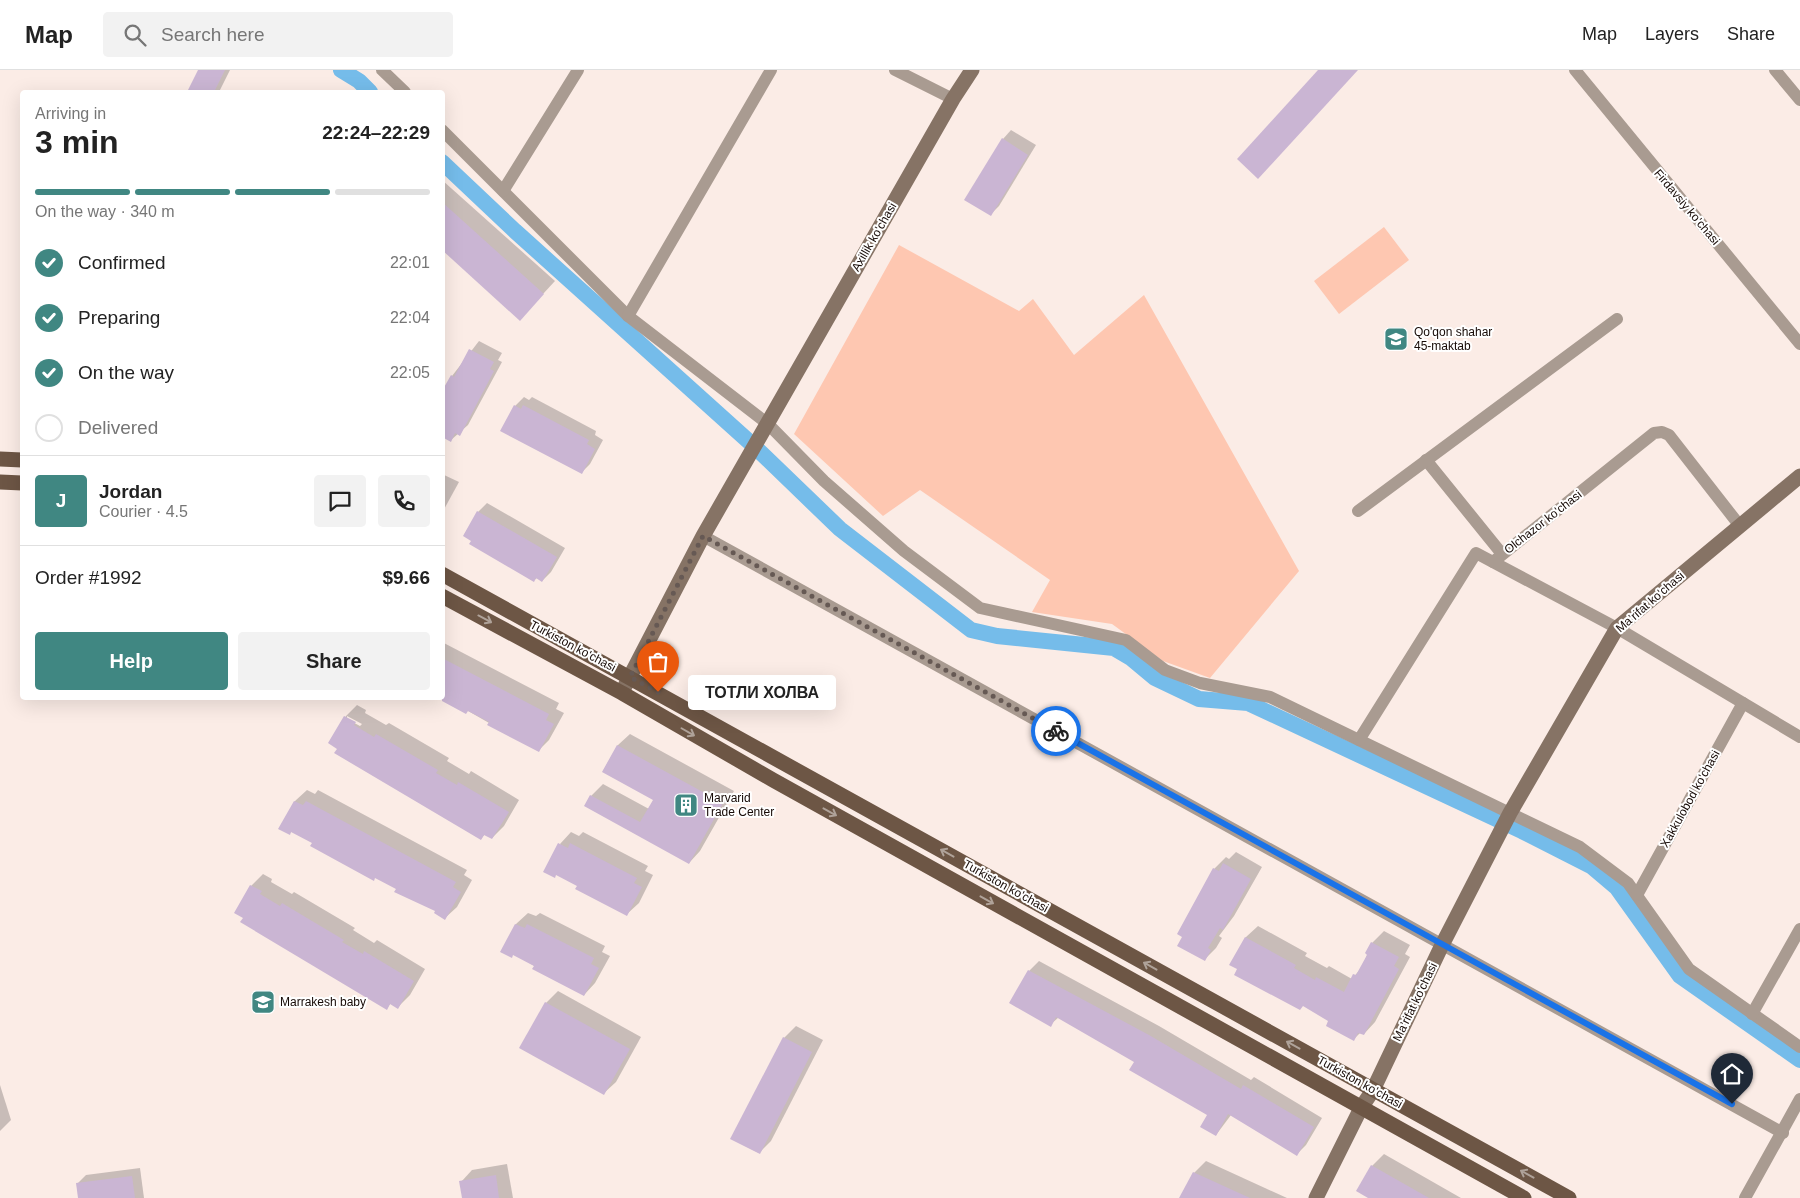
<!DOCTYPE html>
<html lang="en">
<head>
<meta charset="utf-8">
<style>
	:root { --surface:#fff; --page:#f2f2f2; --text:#222; --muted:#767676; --line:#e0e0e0; --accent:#408782 }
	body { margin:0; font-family:Arial,sans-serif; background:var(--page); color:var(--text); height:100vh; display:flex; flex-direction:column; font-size:19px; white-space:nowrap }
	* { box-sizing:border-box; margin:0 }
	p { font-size:16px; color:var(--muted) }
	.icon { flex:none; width:28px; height:28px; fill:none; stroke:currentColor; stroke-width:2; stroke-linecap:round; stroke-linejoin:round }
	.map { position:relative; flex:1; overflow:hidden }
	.details { position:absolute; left:20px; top:20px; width:425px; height:610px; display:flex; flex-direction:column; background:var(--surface); border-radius:5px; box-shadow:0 5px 20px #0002 }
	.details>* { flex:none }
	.pin { position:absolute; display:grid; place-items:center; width:42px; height:42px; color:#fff; margin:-51px -21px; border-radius:50% 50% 50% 0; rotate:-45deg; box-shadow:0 0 5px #0007 }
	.pin .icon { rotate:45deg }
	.courier { position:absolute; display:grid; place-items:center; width:50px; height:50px; margin:-25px; border:4px solid #1a73e8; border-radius:50%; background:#fff; color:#222; box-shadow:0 1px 6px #0007 }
	.bubble { position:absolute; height:35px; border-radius:5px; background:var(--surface); box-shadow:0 5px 20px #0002; font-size:16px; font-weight:800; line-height:35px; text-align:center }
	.overview em { font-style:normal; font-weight:800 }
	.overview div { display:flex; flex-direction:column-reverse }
	.overview { display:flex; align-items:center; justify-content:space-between; height:85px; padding:0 15px }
	h1 { font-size:32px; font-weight:800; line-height:38px }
	.bar { display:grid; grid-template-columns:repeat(4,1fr); gap:8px 5px; align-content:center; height:60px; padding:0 15px }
	.bar i { height:6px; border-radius:4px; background:var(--line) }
	.bar .on { background:var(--accent) }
	.bar p { grid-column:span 4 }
	.line { display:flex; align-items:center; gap:12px; padding:0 15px; border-top:1px solid var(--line) }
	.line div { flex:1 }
	.round { display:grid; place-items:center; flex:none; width:52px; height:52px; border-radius:5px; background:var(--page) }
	ol { padding:0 15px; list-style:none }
	li { display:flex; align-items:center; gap:15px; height:55px }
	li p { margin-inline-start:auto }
	li .icon { padding:5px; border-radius:50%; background:var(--accent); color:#fff; stroke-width:4 }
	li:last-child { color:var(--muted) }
	li i { width:28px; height:28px; border:2px solid var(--line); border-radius:50% }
	.cta { display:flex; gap:10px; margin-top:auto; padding:10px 15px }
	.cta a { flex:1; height:58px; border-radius:5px; background:var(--accent); color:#fff; font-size:20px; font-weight:800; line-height:58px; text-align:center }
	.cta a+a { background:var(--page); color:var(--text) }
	header { display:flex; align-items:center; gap:30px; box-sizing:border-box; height:70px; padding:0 25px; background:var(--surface); border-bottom:1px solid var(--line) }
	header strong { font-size:24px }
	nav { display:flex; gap:28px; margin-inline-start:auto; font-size:18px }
	.search { width:350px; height:45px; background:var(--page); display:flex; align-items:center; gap:12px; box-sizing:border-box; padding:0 18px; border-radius:5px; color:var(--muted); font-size:19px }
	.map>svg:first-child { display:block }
</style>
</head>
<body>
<header>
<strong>Map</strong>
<div class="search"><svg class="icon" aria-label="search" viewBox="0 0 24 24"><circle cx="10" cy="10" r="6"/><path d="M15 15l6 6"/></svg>Search here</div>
<nav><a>Map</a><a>Layers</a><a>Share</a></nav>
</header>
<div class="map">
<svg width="1800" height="1128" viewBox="0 0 1800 1128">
	<rect width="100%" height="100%" fill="#fbece6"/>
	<g fill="#fec7b1">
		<path d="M1384 157 1409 190 1339 244 1314 211Z"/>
		<path d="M899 175 1019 241 1033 229 1074 285 1144 225 1299 501 1210 608 1163 591 1112 554 1032 542 1050 510 920 420 883 446 794 364Z"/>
	</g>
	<g fill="#0003" fill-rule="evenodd">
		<path d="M200 0H230L219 22H189Z"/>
		<path d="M1011 60 1036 75 999 136 990 145 1003 69Z"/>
		<path d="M442 110 555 211 531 237 442 179Z"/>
		<path d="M479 271 502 283 498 290 502 292 468 355 451 370 452 306Z"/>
		<path d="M524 327 529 330 532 327 596 361 595 365 603 370 590 394 581 403 515 336Z"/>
		<path d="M442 404 459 412 442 443Z"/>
		<path d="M487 433 565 478 551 502 542 511 537 508 533 511 464 465 478 442Z"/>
		<path d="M442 572 559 633 556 639 564 643 549 670 538 681 442 626Z"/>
		<path d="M357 635 366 640 365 643 386 655 389 653 449 688 447 691 469 704 471 701 519 730 504 756 492 768 485 764 481 769 330 673 346 646ZM347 646 362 654 360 656 347 649Z"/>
		<path d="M630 664 734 721 700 781 689 793 591 726 603 714 649 739 654 729 603 701 618 675Z"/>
		<path d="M307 720 315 724 318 720 467 800 464 805 472 810 457 837 445 848 437 840 292 761 290 763 280 758 295 731Z"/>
		<path d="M571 762 579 766 583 762 648 796 645 801 653 805 639 833 627 844 579 815 560 774Z"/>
		<path d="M1236 782 1262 797 1234 846 1219 866 1222 868 1216 878 1204 890 1214 799 1226 787 1229 789Z"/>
		<path d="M263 804 272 809 271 812 292 824 294 822 355 858 353 860 374 873 377 870 425 899 410 925 398 937 391 933 387 938 236 842 251 816Z"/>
		<path d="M528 843 536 846 540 843 605 876 602 882 610 886 595 913 584 925 514 884 502 882 516 854Z"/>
		<path d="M1258 856 1307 883 1305 886 1327 898 1329 896 1352 909 1362 897 1372 873 1384 861 1410 875 1405 884 1410 887 1375 952 1364 964 1361 962 1354 969 1330 950 1231 894 1246 867Z"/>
		<path d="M1039 891 1159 956 1251 1010 1254 1007 1322 1048 1306 1075 1297 1084 1231 1045 1216 1065 1209 1044 1136 991 1059 947 1050 955 1029 901Z"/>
		<path d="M558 921 641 967 616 1012 604 1023 521 977 546 933Z"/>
		<path d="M796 956 823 970 771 1071 759 1083 732 1069 784 968Z"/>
		<path d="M0 1015 11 1050 0 1061Z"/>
		<path d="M1384 1084 1461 1128H1370L1372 1096Z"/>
		<path d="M1206 1091 1287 1128H1180L1194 1103Z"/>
		<path d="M507 1094 513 1128H463L461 1112 472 1100Z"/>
		<path d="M140 1098 144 1128H79L77 1114 86 1105Z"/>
	</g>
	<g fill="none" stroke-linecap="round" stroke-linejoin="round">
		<g stroke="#75bcea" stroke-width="16">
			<path d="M341 0 359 11 370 22"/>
			<path d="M442 92 515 161 755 377 840 459 971 560 997 566 1114 578 1131 588 1155 608 1199 629 1248 633 1522 761 1591 796 1617 818 1680 906 1800 990"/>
		</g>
	</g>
	<g fill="#cab5d3">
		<path d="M198 0H225L214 22H187Z"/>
		<path d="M1318 0H1358L1258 109 1237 89Z"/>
		<path d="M1002 68 1028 85 991 146 964 130Z"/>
		<path d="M442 132 544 224 520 251 442 180Z"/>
		<path d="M469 279 494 292 490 299 494 301 460 366 455 363 451 372 442 367V321L451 305 454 307Z"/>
		<path d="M514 335 521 339 523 335 589 370 587 374 595 379 582 404 500 361Z"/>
		<path d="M477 441 557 487 542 512 536 508 534 512 469 474 471 471 463 466Z"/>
		<path d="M442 588 549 644 546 650 554 654 539 682 487 655 489 652 468 641 466 644 442 631Z"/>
		<path d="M344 646 356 652 354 655 374 667 376 664 438 700 436 703 457 715 458 712 509 742 492 769 484 765 481 770 334 683 337 679 328 673Z"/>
		<path d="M617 675 723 733 689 794 584 736 590 725 640 752 653 730 602 702Z"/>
		<path d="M294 731 303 735 306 731 456 812 453 817 461 822 445 850 434 843 435 841 394 822 396 819 375 808 374 811 310 776 312 773 291 762 290 765 278 759Z"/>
		<path d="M558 773 568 778 570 773 637 808 634 813 642 817 627 846 575 819 577 816 556 805 555 808 543 802Z"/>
		<path d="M1223 793 1251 809 1223 860 1220 858 1208 878 1211 880 1205 891 1177 876 1182 867 1177 864 1213 798 1219 801Z"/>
		<path d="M250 815 262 821 260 824 280 836 282 833 312 851 344 870 342 872 363 884 364 881 414 911 398 939 390 934 387 940 240 852 243 848 234 843Z"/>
		<path d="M515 854 525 858 527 854 594 888 591 894 599 898 584 926 532 899 534 896 513 885 512 888 500 882Z"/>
		<path d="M1245 867 1296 895 1294 898 1315 910 1316 907 1344 922 1353 904 1356 905 1367 885 1365 883 1371 872 1399 887 1394 896 1399 899 1364 965 1358 963 1354 971 1326 956 1328 951 1303 936 1300 940 1234 905 1237 899 1229 895Z"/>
		<path d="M1028 900 1149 965 1241 1019 1243 1015 1314 1057 1297 1086 1228 1044 1216 1066 1200 1057 1207 1045 1129 1000 1134 992 1056 947 1051 957 1009 933Z"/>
		<path d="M545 932 630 979 604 1025 519 978Z"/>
		<path d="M783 967 812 982 760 1084 730 1069Z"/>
		<path d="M1371 1095 1429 1128H1368L1356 1121Z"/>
		<path d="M1193 1102 1250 1128H1179Z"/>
		<path d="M496 1105 499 1128H462L459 1111Z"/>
		<path d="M132 1106 135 1128H78L76 1113Z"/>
	</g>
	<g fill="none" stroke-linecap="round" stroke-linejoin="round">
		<g stroke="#a99b91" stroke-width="12">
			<path d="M382 0 405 22"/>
			<path d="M895 0 953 29"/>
			<path d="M1575 0 1800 274"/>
			<path d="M1775 0 1800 30"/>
			<path d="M442 60 628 246 768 354 824 411 904 481 980 538 1126 570 1165 600 1200 613 1270 627 1580 777 1628 813 1689 899 1800 977"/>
			<path d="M503 121 578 0"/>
			<path d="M628 246 771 0"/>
			<path d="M1426 390 1502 484"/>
			<path d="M1358 441 1617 249"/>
			<path d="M703 466 1783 1063"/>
			<path d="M1493 492 1654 363 1662 362 1669 365 1740 456"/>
			<path d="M1359 670 1476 483 1617 558 1800 667"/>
			<path d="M1637 825 1743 633"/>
			<path d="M1752 944 1800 859"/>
			<path d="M1745 1128 1800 1029"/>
		</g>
		<g stroke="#867365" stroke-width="15">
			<path d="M623 620 703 466 953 29 972 0"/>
			<path d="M1316 1128 1361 1038 1373 1020 1442 875 1510 743 1617 558 1800 406"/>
		</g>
		<g stroke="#6d5645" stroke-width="15">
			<path d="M0 389 22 390"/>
			<path d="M0 412 22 413"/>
			<path d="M442 504 1569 1128"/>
			<path d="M442 526 622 623 773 710 1524 1128"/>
		</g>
	</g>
	<defs><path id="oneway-shaft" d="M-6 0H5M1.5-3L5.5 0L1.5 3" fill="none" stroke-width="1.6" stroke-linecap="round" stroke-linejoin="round" transform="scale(1.25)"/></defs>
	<g stroke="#afa299">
		<use href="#oneway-shaft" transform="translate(485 549) rotate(28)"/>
		<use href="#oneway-shaft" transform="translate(688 662) rotate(30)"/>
		<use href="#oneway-shaft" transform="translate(830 742) rotate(29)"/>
		<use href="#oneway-shaft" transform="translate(947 783) rotate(-151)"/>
		<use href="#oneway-shaft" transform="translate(987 830) rotate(29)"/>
		<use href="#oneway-shaft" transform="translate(1150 896) rotate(-151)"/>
		<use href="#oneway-shaft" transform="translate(1293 975) rotate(-151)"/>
		<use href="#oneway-shaft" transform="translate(1527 1104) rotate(-151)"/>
	</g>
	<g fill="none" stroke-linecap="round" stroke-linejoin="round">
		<path stroke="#665954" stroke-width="5" stroke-dasharray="0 9" d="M658 622 630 607 703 466 1056 661"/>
		<path stroke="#1a73e8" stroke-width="6" d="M1056 661 1732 1034"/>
	</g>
	<defs>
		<g id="school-square" transform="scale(1.25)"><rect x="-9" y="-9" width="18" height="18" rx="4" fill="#408782" stroke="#fff"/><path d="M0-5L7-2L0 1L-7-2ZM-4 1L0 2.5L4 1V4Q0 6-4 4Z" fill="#fff"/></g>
		<g id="building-square" transform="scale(1.25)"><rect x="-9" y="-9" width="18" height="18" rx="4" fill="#408782" stroke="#fff"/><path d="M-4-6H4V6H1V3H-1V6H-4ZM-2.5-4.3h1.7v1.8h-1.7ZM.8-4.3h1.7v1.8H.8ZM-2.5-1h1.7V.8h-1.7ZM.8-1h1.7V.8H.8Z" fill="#fff"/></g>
	</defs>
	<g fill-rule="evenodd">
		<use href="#school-square" x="1396" y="269"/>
		<use href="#building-square" x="686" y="735"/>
		<use href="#school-square" x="263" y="932"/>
	</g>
	<g text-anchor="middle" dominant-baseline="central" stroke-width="4" stroke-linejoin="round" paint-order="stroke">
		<g font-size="12" fill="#160a06" stroke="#fff">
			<text transform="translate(1687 137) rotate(50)">Firdavsiy ko'chasi</text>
			<text transform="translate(874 167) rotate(-60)">Axillik ko'chasi</text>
			<text transform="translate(1543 452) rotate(-38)">Olchazor ko'chasi</text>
			<text transform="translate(1650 532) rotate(-41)">Ma’rifat ko'chasi</text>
			<text transform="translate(573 576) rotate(28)">Turkiston ko'chasi</text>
			<text transform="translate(1690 729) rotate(-61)">Xakkulobod ko'chasi</text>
			<text transform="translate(1006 816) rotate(29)">Turkiston ko'chasi</text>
			<text transform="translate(1415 932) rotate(-64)">Ma’rifat ko'chasi</text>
			<text transform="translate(1360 1012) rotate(29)">Turkiston ko'chasi</text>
		</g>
		<g font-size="12" fill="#160a06" stroke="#fff" text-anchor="start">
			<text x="1414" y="262">Qo'qon shahar<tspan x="1414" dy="14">45-maktab</tspan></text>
			<text x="704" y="728">Marvarid<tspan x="704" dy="14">Trade Center</tspan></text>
			<text x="280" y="932">Marrakesh baby</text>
		</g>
	</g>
</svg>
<div class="pin" style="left:658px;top:622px;background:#ea580c"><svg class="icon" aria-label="bag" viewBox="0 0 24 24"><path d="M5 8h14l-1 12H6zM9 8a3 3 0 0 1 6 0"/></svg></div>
<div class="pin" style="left:1732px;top:1034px;background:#1f2937"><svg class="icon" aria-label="home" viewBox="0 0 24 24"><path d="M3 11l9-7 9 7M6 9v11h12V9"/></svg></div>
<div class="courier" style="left:1056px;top:661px"><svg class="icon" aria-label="bike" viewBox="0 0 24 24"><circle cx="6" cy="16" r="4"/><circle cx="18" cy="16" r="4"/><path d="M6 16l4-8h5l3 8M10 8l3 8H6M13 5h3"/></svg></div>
<div class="bubble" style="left:688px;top:605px;width:148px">ТОТЛИ ХОЛВА</div>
<section class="details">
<div class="overview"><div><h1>3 min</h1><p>Arriving in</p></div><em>22:24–22:29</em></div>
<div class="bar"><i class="on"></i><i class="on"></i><i class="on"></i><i></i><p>On the way · 340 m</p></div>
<ol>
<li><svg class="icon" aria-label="check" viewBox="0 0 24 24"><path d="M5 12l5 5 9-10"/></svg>Confirmed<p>22:01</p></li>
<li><svg class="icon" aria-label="check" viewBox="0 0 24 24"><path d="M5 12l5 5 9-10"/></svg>Preparing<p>22:04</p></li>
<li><svg class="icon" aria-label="check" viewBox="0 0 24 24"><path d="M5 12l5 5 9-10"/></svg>On the way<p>22:05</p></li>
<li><i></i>Delivered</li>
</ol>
<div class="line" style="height:90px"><b class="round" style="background:var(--accent);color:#fff">J</b><div><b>Jordan</b><p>Courier · 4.5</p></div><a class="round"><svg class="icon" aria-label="chat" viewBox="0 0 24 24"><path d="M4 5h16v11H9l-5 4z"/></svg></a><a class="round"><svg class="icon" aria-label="phone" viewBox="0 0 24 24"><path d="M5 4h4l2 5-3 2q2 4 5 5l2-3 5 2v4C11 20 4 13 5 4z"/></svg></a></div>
<div class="line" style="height:65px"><div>Order #1992</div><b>$9.66</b></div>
<div class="cta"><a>Help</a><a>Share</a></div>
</section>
</div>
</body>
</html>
